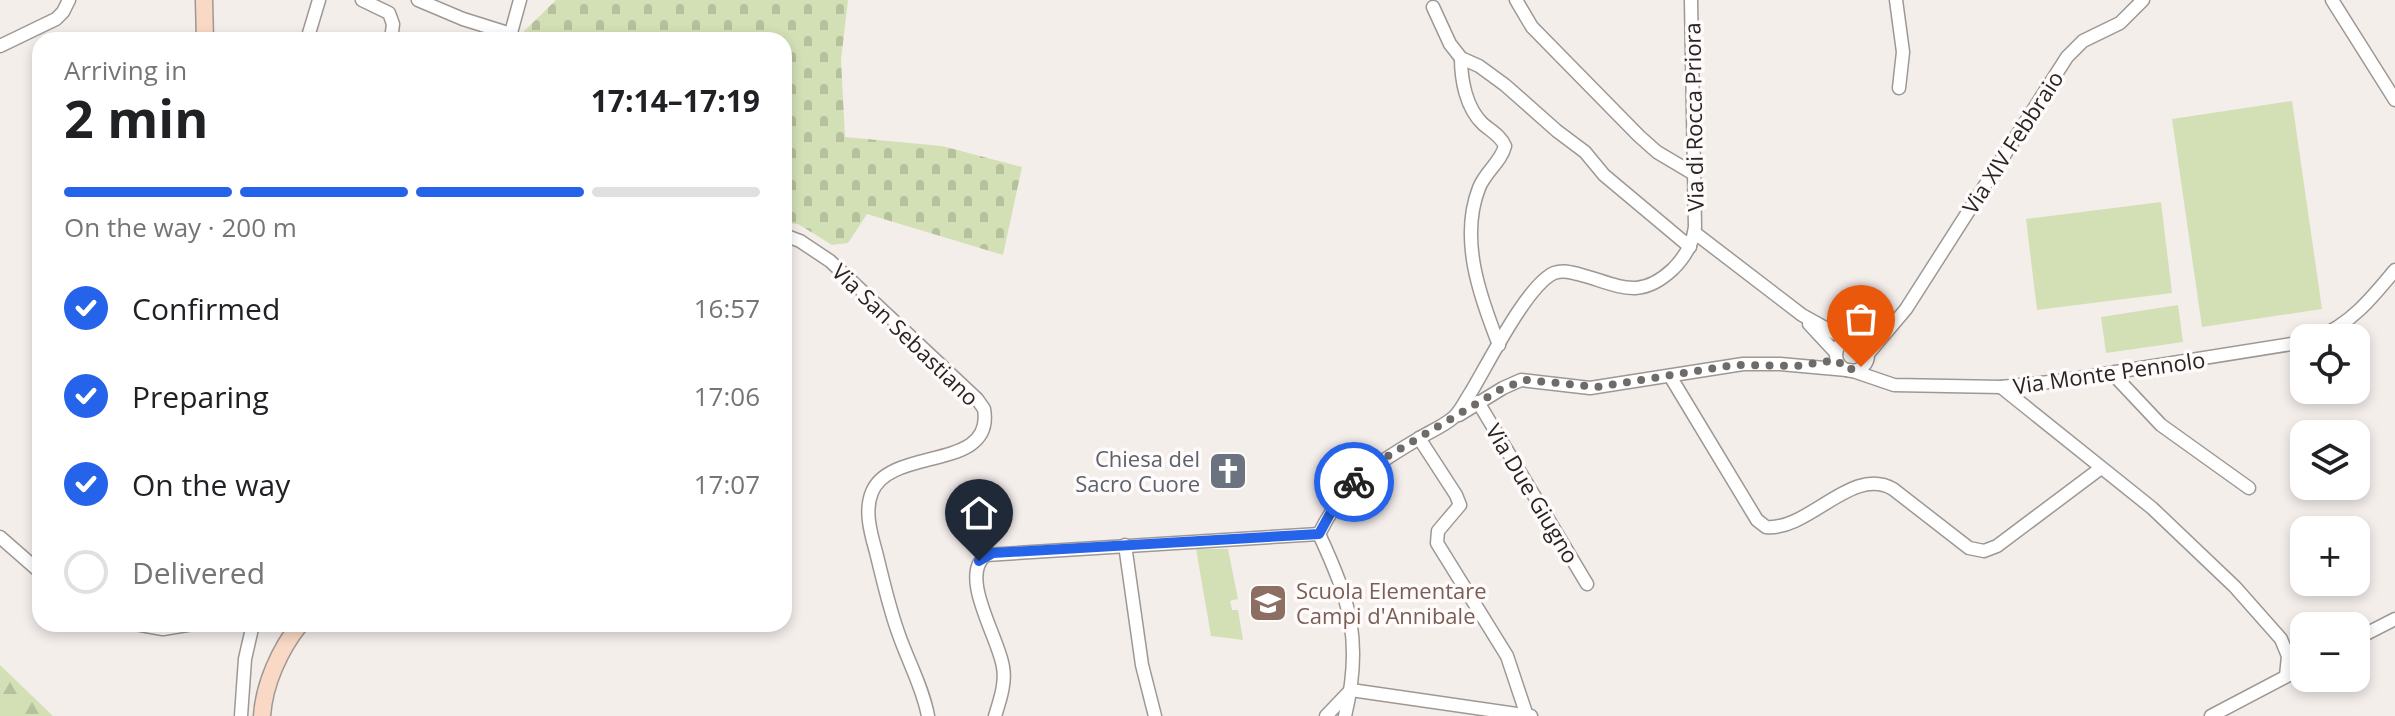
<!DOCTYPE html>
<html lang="en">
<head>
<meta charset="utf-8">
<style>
	:root { --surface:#fff; --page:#f2f2f2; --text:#202124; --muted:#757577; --line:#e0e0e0; --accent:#2563eb }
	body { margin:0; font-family:"Open Sans",sans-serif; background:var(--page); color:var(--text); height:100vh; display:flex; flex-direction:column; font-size:30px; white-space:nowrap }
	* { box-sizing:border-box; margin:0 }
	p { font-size:26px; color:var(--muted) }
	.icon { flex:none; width:44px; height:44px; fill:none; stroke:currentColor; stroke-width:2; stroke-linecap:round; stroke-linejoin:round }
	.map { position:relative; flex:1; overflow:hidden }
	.side { position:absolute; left:32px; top:32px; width:760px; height:600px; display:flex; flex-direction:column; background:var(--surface); border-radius:24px; box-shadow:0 4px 12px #0003 }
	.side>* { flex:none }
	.tools { position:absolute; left:2290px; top:324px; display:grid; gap:16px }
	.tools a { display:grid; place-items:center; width:80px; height:80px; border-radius:16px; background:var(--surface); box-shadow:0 4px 12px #0003; font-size:40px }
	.pin { position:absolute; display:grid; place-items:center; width:68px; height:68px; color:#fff; margin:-82px -34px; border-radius:50% 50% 50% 0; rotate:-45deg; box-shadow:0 0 8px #0007 }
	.pin .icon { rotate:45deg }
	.courier { position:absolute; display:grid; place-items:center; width:80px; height:80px; margin:-40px; border:6px solid #2563eb; border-radius:50%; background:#fff; color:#222; box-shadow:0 2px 10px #0007 }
	.head em { font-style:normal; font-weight:700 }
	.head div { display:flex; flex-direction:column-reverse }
	.head { display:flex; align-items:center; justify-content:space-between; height:136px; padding:0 32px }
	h1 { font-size:52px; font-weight:700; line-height:60px }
	.bar { display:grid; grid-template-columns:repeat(4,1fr); gap:12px 8px; align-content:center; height:96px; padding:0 32px }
	.bar i { height:10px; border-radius:6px; background:var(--line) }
	.bar .selected { background:var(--accent) }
	.bar p { grid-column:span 4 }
	ol { padding:0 32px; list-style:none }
	li { display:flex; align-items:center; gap:24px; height:88px }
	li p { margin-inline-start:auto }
	li .icon { padding:8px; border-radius:50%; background:var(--accent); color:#fff; stroke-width:4 }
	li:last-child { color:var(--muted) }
	li i { width:44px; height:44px; border:4px solid var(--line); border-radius:50% }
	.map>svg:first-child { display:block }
</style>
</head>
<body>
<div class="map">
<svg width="2395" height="716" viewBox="0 0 2395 716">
	<defs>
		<pattern id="forest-firs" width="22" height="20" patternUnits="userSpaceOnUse" patternTransform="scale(2)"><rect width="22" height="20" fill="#d3e0b6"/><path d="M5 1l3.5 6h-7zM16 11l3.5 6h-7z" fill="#b5c09c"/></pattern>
		<pattern id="cemetery-stones" width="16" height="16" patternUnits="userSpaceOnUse" patternTransform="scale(2)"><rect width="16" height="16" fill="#d3e0b6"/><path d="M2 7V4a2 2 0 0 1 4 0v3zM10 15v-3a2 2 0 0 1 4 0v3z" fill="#b5c09c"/></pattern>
	</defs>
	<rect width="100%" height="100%" fill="#f4eeeb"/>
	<g fill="#d3e0b6">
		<path d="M2292 101 2322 309 2202 327 2172 119Z"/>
		<path d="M2161 202 2172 293 2037 310 2026 219Z"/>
		<path d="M2178 305 2183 342 2106 353 2101 317Z"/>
		<path d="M1196 549H1228L1238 599 1230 601 1232 610H1238L1243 640 1211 636Z"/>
	</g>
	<path fill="url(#forest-firs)" d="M0 665 53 716H0Z"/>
	<path fill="url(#cemetery-stones)" d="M556 0H848L841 60 845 137 942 146 1022 167 1003 255 867 214 848 243 832 245 798 224 784 223V40H515Z"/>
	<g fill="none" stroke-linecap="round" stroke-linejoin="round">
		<g stroke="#9e9895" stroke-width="15">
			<g id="minor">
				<path d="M362 0 389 13 393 24 391 40"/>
				<path d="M418 0 463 19 511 34"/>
				<path d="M1516 0 1532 27 1639 136 1657 152 1694 174"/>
				<path d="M1896 0 1903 52 1899 88"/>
				<path d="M2332 0 2395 100"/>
				<path d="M1433 7 1450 44 1461 58 1479 66 1505 85 1557 131 1585 152 1604 175 1690 247"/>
				<path d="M307 40 319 0"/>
				<path d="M509 40 520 0"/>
				<path d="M0 46 56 19 63 12 69 0"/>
				<path d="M1461 58C1461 80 1466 108 1483 124 1491 131 1501 136 1505 146 1501 162 1485 172 1479 188 1459 239 1480 297 1499 345"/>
				<path d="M1695 233 1802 315 1847 340"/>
				<path d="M784 235 800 241 830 261 977 399 984 409C995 472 891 446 872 492 864 511 871 534 876 552 883 580 889 608 899 635 908 661 923 688 928 716"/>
				<path d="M1809 324 1836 353"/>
				<path d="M2316 338C2350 325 2372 298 2395 270"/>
				<circle cx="1852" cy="355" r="16"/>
				<path d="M1868 354 1906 309 2067 57 2083 41 2120 23 2143 0"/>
				<path d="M1850 370 1894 385 2001 387 2059 381 2304 342"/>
				<path d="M2112 373 2161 425 2249 488"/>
				<path d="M1670 376 1757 520 1766 527C1809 531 1852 465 1893 489L1969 548 1984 551 1997 546 2101 468"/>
				<path d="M2001 387 2152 508 2235 587 2281 639 2288 656 2286 676"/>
				<path d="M1478 402 1587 584"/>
				<path d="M1459 415 1503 388 1521 380 1590 388 1743 364H1780L1847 370"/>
				<path d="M1419 438 1456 495 1460 505 1438 531 1437 543 1507 656 1527 716"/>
				<path d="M1319 534C1343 485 1372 466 1418 439 1429 432 1444 426 1454 417 1461 411 1466 399 1471 392 1488 364 1527 285 1554 273 1563 270 1569 272 1578 274 1617 284 1638 302 1673 269 1684 258 1693 244 1695 227L1691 0"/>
				<path d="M1319 534C1350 601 1363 641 1345 716"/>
				<path d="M0 537 40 572"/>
				<path d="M1125 545 1142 665 1155 716"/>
				<path d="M135 624 163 629 193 624"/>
				<path d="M2356 639 2395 619"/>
				<path d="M1351 690 1531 716"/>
				<path d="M241 716 245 659 253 624"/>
				<path d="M995 716C1000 700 1006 683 1003 667 999 638 958 576 986 555L1319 534"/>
				<path d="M1326 716 1349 692"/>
				<path d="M2211 716 2304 667"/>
			</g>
		</g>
		<g stroke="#9e9895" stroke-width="19">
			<g id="secondary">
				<path d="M204 0 205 40"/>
				<path d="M262 716C264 684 280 649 300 624"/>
			</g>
		</g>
		<use href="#minor" stroke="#fff" stroke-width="12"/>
		<use href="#secondary" stroke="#f9d9c5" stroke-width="16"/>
	</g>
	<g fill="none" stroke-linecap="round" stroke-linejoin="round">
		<path stroke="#6f6b69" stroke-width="8" stroke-dasharray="0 14.4" d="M1354 482 1383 459 1503 388 1527 380 1597 387 1734 365 1796 366 1837 360 1847 370 1861 367"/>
		<path stroke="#2563eb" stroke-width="10" d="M979 561 993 553 1319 534 1337 501 1354 482"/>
	</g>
	<defs>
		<g id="church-square" transform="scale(2)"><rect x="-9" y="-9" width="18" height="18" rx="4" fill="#6b7280" stroke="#fffbfa"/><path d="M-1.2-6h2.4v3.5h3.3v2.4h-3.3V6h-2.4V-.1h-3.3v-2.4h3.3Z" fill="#fff"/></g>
		<g id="school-square" transform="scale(2)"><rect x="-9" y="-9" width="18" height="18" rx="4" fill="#8d6e63" stroke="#fffbfa"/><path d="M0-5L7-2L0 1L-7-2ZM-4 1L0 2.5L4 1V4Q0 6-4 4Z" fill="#fff"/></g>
	</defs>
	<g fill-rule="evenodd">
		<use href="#church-square" x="1228" y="471"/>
		<use href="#school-square" x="1268" y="603"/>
	</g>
	<g text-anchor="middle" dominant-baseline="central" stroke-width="7" stroke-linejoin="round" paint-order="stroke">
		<g font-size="22" fill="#272423" stroke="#fffbfa">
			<text transform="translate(1693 117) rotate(-91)">Via di Rocca Priora</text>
			<text transform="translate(2012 142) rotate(-57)">Via XIV Febbraio</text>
			<text transform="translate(906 334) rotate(44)">Via San Sebastiano</text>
			<text transform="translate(2109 372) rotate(-8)">Via Monte Pennolo</text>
			<text transform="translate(1533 493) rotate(59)">Via Due Giugno</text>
		</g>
		<g font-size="22" fill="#5b616d" stroke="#fffbfa" text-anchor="end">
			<text x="1200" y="458">Chiesa del<tspan x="1200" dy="25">Sacro Cuore</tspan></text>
		</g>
		<g font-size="22" fill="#785e54" stroke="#fffbfa" text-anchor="start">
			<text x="1296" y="590">Scuola Elementare<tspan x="1296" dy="25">Campi d'Annibale</tspan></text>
		</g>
	</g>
</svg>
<div class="tools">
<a><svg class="icon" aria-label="locate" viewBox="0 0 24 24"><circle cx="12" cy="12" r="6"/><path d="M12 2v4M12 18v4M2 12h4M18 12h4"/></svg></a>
<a><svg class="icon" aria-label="layers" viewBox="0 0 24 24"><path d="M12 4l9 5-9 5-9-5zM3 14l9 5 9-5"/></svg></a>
<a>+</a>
<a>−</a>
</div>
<div class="pin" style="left:1861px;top:367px;background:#ea580c"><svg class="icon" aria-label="bag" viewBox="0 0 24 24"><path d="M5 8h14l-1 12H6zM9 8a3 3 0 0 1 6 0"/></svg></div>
<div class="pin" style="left:979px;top:561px;background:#1f2937"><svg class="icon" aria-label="home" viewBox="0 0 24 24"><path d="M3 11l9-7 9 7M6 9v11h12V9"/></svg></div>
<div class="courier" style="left:1354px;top:482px"><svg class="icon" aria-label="bike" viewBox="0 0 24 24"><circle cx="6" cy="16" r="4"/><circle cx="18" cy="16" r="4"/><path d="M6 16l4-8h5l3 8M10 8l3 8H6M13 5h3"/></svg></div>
<section class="side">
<div class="head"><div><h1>2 min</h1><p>Arriving in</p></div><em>17:14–17:19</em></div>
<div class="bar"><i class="selected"></i><i class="selected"></i><i class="selected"></i><i></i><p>On the way · 200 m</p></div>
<ol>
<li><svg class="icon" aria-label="check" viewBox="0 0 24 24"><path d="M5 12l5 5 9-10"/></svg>Confirmed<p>16:57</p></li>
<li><svg class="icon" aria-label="check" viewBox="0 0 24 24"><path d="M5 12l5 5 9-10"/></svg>Preparing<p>17:06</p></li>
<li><svg class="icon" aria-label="check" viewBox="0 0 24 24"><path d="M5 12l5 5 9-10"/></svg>On the way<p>17:07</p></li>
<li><i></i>Delivered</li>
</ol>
</section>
</div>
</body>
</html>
